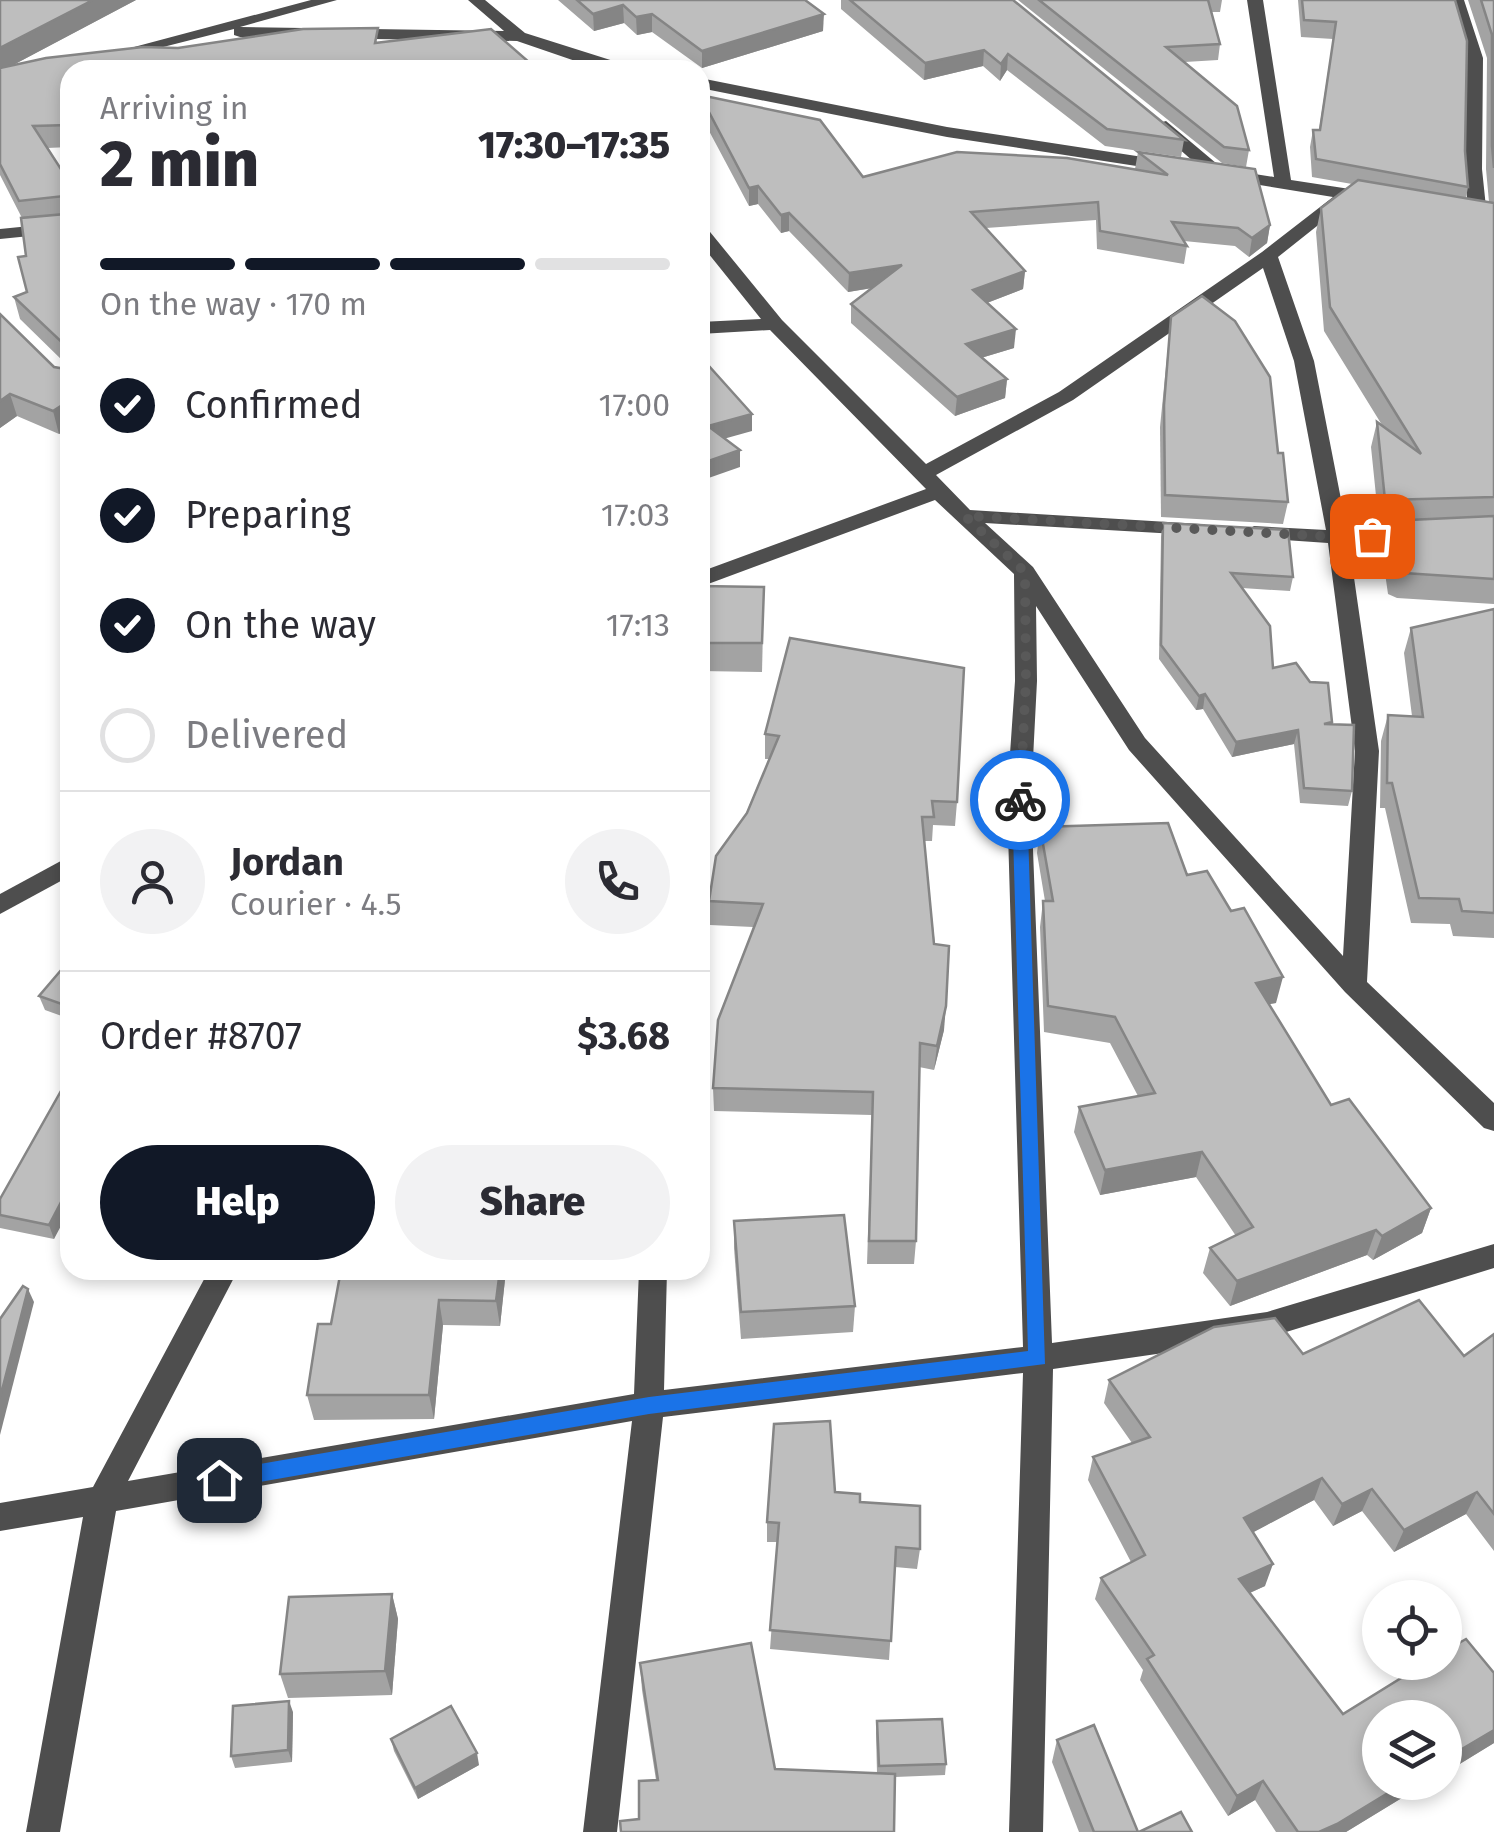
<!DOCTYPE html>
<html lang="en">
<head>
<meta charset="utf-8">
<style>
	:root { --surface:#fff; --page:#f2f2f3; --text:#2b2b33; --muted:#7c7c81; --line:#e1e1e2; --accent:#111827 }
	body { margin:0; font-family:"Fira Sans",sans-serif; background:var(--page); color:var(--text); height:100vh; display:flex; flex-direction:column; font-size:38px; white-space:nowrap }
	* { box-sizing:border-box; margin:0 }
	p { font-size:32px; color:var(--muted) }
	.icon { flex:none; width:55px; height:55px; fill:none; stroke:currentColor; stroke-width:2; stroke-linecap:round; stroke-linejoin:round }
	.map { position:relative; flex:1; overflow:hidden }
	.side { position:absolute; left:60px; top:60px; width:650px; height:1220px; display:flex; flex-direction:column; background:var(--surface); border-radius:30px; box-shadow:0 5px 15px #0003 }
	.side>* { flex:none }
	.controls { position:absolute; left:1362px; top:1580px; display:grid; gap:20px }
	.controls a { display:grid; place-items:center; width:100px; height:100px; border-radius:50%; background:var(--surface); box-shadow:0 5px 15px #0003; font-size:50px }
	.pin { position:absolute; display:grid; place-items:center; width:85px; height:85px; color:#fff; margin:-42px; border-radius:20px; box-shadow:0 5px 15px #0006 }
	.courier { position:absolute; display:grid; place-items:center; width:100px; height:100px; margin:-50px; border:8px solid #1a73e8; border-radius:50%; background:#fff; color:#222; box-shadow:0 2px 12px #0007 }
	.summary em { font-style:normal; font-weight:800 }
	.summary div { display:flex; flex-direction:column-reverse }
	.summary { display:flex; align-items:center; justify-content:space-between; height:170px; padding:0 40px }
	h1 { font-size:65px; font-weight:800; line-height:75px }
	.bar { display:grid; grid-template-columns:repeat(4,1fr); gap:15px 10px; align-content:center; height:120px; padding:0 40px }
	.bar i { height:12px; border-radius:8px; background:var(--line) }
	.bar .on { background:var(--accent) }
	.bar p { grid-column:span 4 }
	.line { display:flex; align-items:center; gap:25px; padding:0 40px; border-top:2px solid var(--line) }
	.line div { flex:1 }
	.round { display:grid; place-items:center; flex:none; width:105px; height:105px; border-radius:52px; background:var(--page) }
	ol { padding:0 40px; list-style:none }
	li { display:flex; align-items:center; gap:30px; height:110px }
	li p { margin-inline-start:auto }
	li .icon { padding:10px; border-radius:50%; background:var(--accent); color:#fff; stroke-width:4 }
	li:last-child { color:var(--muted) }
	li i { width:55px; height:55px; border:5px solid var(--line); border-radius:50% }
	.primary-button { display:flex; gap:20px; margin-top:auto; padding:20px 40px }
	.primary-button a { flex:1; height:115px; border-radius:60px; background:var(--accent); color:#fff; font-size:40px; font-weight:800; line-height:115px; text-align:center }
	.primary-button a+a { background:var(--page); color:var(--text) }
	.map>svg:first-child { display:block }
</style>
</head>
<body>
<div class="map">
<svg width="1494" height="1832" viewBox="0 0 1494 1832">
	<rect width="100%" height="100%" fill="#fff"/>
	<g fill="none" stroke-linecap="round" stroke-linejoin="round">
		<g fill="#4e4e4e" fill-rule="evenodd">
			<path d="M311 0H337L240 27 504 31 468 0H485L525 33 642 70H589L587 65 517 41 240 37 234 35V29L112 60 104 55Z"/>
			<path d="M1247 0H1263L1291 180 1376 193 1385 198 1376 203 1351 199 1278 257 1314 361 1347 530 1419 527 1429 533 1419 539 1349 543 1379 751 1367 982 1494 1103V1131L1484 1128 1345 992 1129 750 1036 606 1037 681 1031 798 1052 1343 1267 1312 1494 1244V1268L1267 1338 1053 1369 1043 1832H1009L1023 1373 663 1417 617 1832H583L632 1421 116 1511 60 1832H26L83 1517 0 1531V1503L93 1487 209 1270H238L128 1481 634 1394 639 1270H667L664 1390 1023 1347 1007 798 1015 681 1014 574 935 500 700 587V572L926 489 770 330 700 334V322L761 319 700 243V226L706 227 782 320 926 464 1059 392 1262 252 1333 197 1211 177 1152 125 1166 121 1223 169 1274 177ZM1263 268 1294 361 1326 530 1254 526 1244 532 1254 538 1328 543 1355 751 1343 956 1145 738 1033 567 985 523 1194 535 1204 529 1201 524 970 510 936 475 1073 400Z"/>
			<path d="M1448 0H1464L1483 58 1482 169 1487 217 1478 222 1469 217 1464 169 1467 58Z"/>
			<path d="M700 78 947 127 1169 161 1178 166 1169 171 947 137 700 88Z"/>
			<path d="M70 222V232L0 239V229Z"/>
			<path d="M70 856V876L0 914V894Z"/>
		</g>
	</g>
	<g fill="#a3a3a3">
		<path d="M0 0H136L13 65 178 48 380 42 538 70H70V147L47 148 70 183V427L59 434 17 416 0 428V314L54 367 66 369V364L20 319 14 297 27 292 26 256 22 218 0 175Z"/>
		<path d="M558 0H805L823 31 702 68 652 32 637 35 624 23 594 31Z"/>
		<path d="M841 0H1013L1184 140 1181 157 1105 146 1007 70 1000 81 983 66 924 80 841 9Z"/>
		<path d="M1018 0H1222L1220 12H1212L1220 44 1218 60 1185 62 1249 150 1246 167 1222 163Z"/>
		<path d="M1298 0H1455L1468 187 1466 198 1489 202 1486 169 1487 58 1468 0H1494V604L1397 598 1388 594 1381 545 1387 525H1379L1371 447 1377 422 1382 425 1324 331 1316 232 1321 208 1352 184 1312 177 1310 147 1313 130H1319L1333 39 1301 37Z"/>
		<path d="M700 95 863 177 1135 169 1138 152 1270 225 1267 243 1249 257 1235 246 1184 241 1187 246 1184 264 1097 249 1096 220 986 228 1025 271 1023 289 987 303 1014 348 981 358 1007 379 1005 398 955 416 851 323V304L873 288 848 292 789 231 781 233 758 204 749 206 700 114Z"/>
		<path d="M1171 317 1278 453 1288 502 1283 524 1161 517 1160 427Z"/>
		<path d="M1163 523 1293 577 1290 591 1242 588 1273 668 1332 724 1352 791 1348 806 1300 803 1294 744 1232 757 1203 709 1196 710 1159 659 1161 537Z"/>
		<path d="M700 586 764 587 762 672 700 671Z"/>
		<path d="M1494 609V938L1453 936 1450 924 1411 923 1385 808H1380L1381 741 1388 715 1412 716 1404 653 1411 628Z"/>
		<path d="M790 638 957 802 955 826 933 825 932 841H924L944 1030 934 1070 919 1067 916 1241 914 1264H867L872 1115 714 1111 713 1088 753 927 710 925 709 901 769 759H765V734Z"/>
		<path d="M70 737V784L64 763Z"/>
		<path d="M1040 827 1187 875 1276 1003 1269 1004 1331 1105 1431 1208 1422 1233 1373 1260 1367 1255 1230 1306 1203 1273 1210 1248 1236 1236 1196 1177 1100 1195 1074 1132 1079 1107 1138 1096 1110 1043 1044 1032 1040 927 1043 901H1045L1037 853Z"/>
		<path d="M70 963V1019L45 1010 39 996Z"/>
		<path d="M70 1075 54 1239 0 1228V1199Z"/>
		<path d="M734 1221 855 1306 853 1332 741 1339 734 1248Z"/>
		<path d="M341 1270H506L500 1326 443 1325 434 1419 314 1420 307 1395 331 1324Z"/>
		<path d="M1494 1334V1551L1466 1514 1394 1552 1362 1511 1333 1526 1314 1500 1253 1532 1265 1586 1250 1593 1343 1714 1494 1673V1743L1445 1773V1718L1380 1782H1428L1346 1832H1276L1255 1800 1228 1816 1140 1680 1143 1670 1095 1599 1101 1578 1131 1562 1088 1480 1093 1457 1132 1443 1104 1403 1109 1380 1303 1354 1464 1356Z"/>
		<path d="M835 1492 860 1502 920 1549 917 1569 895 1567 889 1660 770 1649 778 1542H767V1522Z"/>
		<path d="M392 1594 398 1619 392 1695 288 1698 280 1674Z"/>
		<path d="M640 1663 775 1769 877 1773 876 1733 877 1721 946 1764 945 1775 895 1777 639 1819 656 1780 642 1690Z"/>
		<path d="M293 1712 292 1762 235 1768 231 1756Z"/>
		<path d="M391 1739 479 1765 418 1799 394 1751Z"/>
		<path d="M1057 1740 1138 1832H1079L1052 1762Z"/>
	</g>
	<g fill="#858585">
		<path d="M93 0H136L0 72V48Z"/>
		<path d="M623 5 624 23 594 31 593 14Z"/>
		<path d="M652 14V32L637 35 636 17Z"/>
		<path d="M824 14 823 31 702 68V51Z"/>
		<path d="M984 50 983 66 924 80 925 63Z"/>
		<path d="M1008 54 1007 70 1000 81 1001 64Z"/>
		<path d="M758 186V204L749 206V188Z"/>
		<path d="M789 213V231L781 233V215Z"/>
		<path d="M1270 225 1267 243 1249 257 1252 238Z"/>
		<path d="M902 265 901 283 848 292 849 273Z"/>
		<path d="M1025 271 1023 289 971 309 973 290Z"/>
		<rect x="700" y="299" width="4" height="17"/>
		<path d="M1016 329 1014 348 964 363 966 344Z"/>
		<path d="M1007 379 1005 398 955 416 957 397Z"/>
		<path d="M10 394 17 416 0 428V401Z"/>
		<path d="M70 400V427L59 434 53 411Z"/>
		<path d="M752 414V431L709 443 708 426Z"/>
		<path d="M740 450V467L700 481V464Z"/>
		<path d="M1205 694 1203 709 1196 710 1199 696Z"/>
		<path d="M1298 730 1294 744 1232 757 1236 742Z"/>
		<path d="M1283 977 1276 1003 1249 1008 1256 983Z"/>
		<path d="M946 1006 944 1030 934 1070 937 1046Z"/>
		<path d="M1202 1152 1196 1177 1100 1195 1105 1170Z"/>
		<path d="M70 1185V1209L54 1239 49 1225Z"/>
		<path d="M1431 1208 1422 1233 1373 1260 1382 1236Z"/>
		<path d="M1376 1230 1367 1255 1230 1306 1237 1281Z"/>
		<path d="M500 1270H506L500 1326 496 1301Z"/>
		<path d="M28 1289 34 1302 0 1435V1398Z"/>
		<path d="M439 1300 443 1325 434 1419 429 1395Z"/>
		<path d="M1322 1478 1314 1500 1237 1541 1244 1518Z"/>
		<path d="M1372 1489 1362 1511 1333 1526 1342 1504Z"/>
		<path d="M1477 1492 1466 1514 1394 1552 1404 1530Z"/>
		<path d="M1273 1564 1265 1586 1231 1601 1239 1579Z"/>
		<path d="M392 1594 398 1619 392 1695 385 1671Z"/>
		<path d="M289 1701 293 1712 292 1762 288 1750Z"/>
		<path d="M1494 1730V1743L1445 1773V1759Z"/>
		<path d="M477 1753 479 1765 418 1799 415 1788Z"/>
		<path d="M1263 1781 1255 1800 1228 1816 1237 1796Z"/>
		<path d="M1406 1782H1428L1346 1832H1319Z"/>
	</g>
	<g fill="#bebebe" stroke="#858585" stroke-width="2.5">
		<path d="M0 0H93L0 48Z"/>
		<path d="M577 0H805L824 14 702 51 652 14 636 17 623 5 593 14Z"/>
		<path d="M850 0H1013L1184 140 1107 129 1008 54 1001 64 984 50 925 63Z"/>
		<path d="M1039 0H1208L1220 44 1166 47 1237 106 1249 150 1224 147Z"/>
		<path d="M1302 0H1455L1467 41 1465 151 1468 187 1316 159 1313 130H1320L1336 22 1304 20Z"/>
		<path d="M1481 0H1494V168L1492 146V35Z"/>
		<path d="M378 28 375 43 491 29 538 70H70V125L33 126 70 183V400L53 411 10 394 0 401V314L54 367 66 369 67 347 14 297 27 292 18 257 26 256 21 218 65 214 68 200 64 196 19 201 0 164V68L46 58 143 47 178 48 303 29Z"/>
		<path d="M700 95 820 120 863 177 957 152 1067 158 1168 175 1138 152 1255 169 1270 225 1252 238 1238 228 1172 222 1187 246 1100 231 1098 202 971 212 1025 271 973 290 1016 329 966 344 1007 379 957 397 851 304 902 265 849 273 789 213 781 215 758 186 749 188Z"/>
		<path d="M1358 180 1494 203V497L1385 500 1377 422 1421 454 1330 307 1321 208Z"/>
		<path d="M1202 296 1235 321 1270 377 1278 453H1283L1288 502 1165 495 1164 405 1171 317Z"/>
		<path d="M700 356 752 414 708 426 740 450 700 464Z"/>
		<path d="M1494 516V579L1404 573 1395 569 1388 521Z"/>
		<path d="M1163 523 1288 530 1293 577 1231 573 1270 626 1273 668 1296 663 1310 682 1328 683 1332 722 1324 724 1354 725 1352 791 1304 788 1298 730 1236 742 1205 694 1199 696 1161 645Z"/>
		<path d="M700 586 764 587 762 643H700Z"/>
		<path d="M1494 609V913L1462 911 1459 899 1419 898 1392 783H1387L1388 715 1423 717 1411 628Z"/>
		<path d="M790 638 964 668 957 802 932 801 934 817H922L934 944 949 946 946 1006 937 1046 920 1043 916 1241H869L873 1092 713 1088 718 1020 763 904 709 901 716 856 747 813 779 736 765 734Z"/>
		<path d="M70 737V763H64Z"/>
		<path d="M1168 823 1187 875 1207 871 1231 911 1244 908 1283 977 1256 983 1331 1105 1349 1099 1431 1208 1382 1236 1376 1230 1237 1281 1210 1248 1253 1227 1202 1152 1105 1170 1079 1107 1155 1093 1115 1017 1048 1006 1043 901H1053L1040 827Z"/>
		<path d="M68 962 70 963V1007L39 996Z"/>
		<path d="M70 1075V1185L49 1225 0 1215V1199Z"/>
		<path d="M844 1215 855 1306 741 1312 734 1221Z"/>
		<path d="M341 1270H500L496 1301 439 1300 429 1395H307L318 1324H331Z"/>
		<path d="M23 1286 28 1289 0 1398V1319Z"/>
		<path d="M1419 1300 1464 1356 1494 1334V1514L1477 1492 1404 1530 1372 1489 1342 1504 1322 1478 1244 1518 1273 1564 1239 1579 1343 1714 1427 1662H1445V1651L1466 1639 1494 1673V1730L1445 1759V1718H1380V1782H1406L1337 1824 1319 1832H1298L1263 1781 1237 1796 1147 1659 1154 1655 1101 1578 1145 1555 1093 1457 1150 1437 1109 1380 1214 1327 1275 1318 1303 1354Z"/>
		<path d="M830 1421 835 1492 860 1494V1502L920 1506V1549L896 1547 891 1641 770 1630 779 1523 767 1522 774 1424Z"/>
		<path d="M392 1594 385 1671 280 1674 289 1597Z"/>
		<path d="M751 1643 775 1769 895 1774 894 1832H621L620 1821 639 1819V1781L658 1780 640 1663Z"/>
		<path d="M289 1701 288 1750 231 1756 233 1706Z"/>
		<path d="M451 1706 477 1753 415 1788 391 1739Z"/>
		<path d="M942 1719 946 1764 879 1766 877 1721Z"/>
		<path d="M1094 1725 1138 1832H1094L1057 1740Z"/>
		<path d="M1181 1812 1192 1832H1139Z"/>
	</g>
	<path fill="#1a73e8" d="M1020 795 1027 800 1045 1364 649 1414 219 1489 212 1486V1474L219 1471 649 1397 1028 1351 1012 800Z"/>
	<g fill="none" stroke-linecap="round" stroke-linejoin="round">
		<path stroke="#595959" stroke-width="10" stroke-dasharray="0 18" d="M1020 800 1026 680 1025 572 965 516 1338 537 1372 536"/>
	</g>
</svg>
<div class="controls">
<a><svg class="icon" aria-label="locate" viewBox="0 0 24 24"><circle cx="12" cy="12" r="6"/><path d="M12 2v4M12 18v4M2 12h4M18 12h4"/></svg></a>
<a><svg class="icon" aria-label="layers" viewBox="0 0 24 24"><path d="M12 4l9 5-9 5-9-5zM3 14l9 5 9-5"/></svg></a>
</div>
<div class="pin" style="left:1372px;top:536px;background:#ea580c"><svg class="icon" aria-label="bag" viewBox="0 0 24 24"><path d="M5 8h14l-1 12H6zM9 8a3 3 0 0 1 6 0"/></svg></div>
<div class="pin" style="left:219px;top:1480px;background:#1f2937"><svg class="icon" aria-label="home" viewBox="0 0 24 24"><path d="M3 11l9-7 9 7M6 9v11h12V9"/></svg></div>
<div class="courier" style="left:1020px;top:800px"><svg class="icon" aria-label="bike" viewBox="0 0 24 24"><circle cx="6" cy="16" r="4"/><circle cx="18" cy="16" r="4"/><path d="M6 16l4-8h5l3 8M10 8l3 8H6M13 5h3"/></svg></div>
<section class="side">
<div class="summary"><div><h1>2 min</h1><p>Arriving in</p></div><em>17:30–17:35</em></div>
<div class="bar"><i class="on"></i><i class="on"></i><i class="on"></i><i></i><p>On the way · 170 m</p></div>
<ol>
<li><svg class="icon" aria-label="check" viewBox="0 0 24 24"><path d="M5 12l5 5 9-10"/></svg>Confirmed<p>17:00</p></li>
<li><svg class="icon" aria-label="check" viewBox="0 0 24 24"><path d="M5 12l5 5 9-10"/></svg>Preparing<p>17:03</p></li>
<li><svg class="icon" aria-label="check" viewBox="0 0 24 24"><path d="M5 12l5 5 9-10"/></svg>On the way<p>17:13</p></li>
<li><i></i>Delivered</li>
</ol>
<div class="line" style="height:180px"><a class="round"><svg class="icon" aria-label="person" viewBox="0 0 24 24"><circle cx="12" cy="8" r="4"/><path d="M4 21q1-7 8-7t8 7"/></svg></a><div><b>Jordan</b><p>Courier · 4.5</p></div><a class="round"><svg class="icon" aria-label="phone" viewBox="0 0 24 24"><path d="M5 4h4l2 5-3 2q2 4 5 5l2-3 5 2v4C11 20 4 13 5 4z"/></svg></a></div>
<div class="line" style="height:130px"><div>Order #8707</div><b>$3.68</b></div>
<div class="primary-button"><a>Help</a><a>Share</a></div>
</section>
</div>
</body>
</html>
